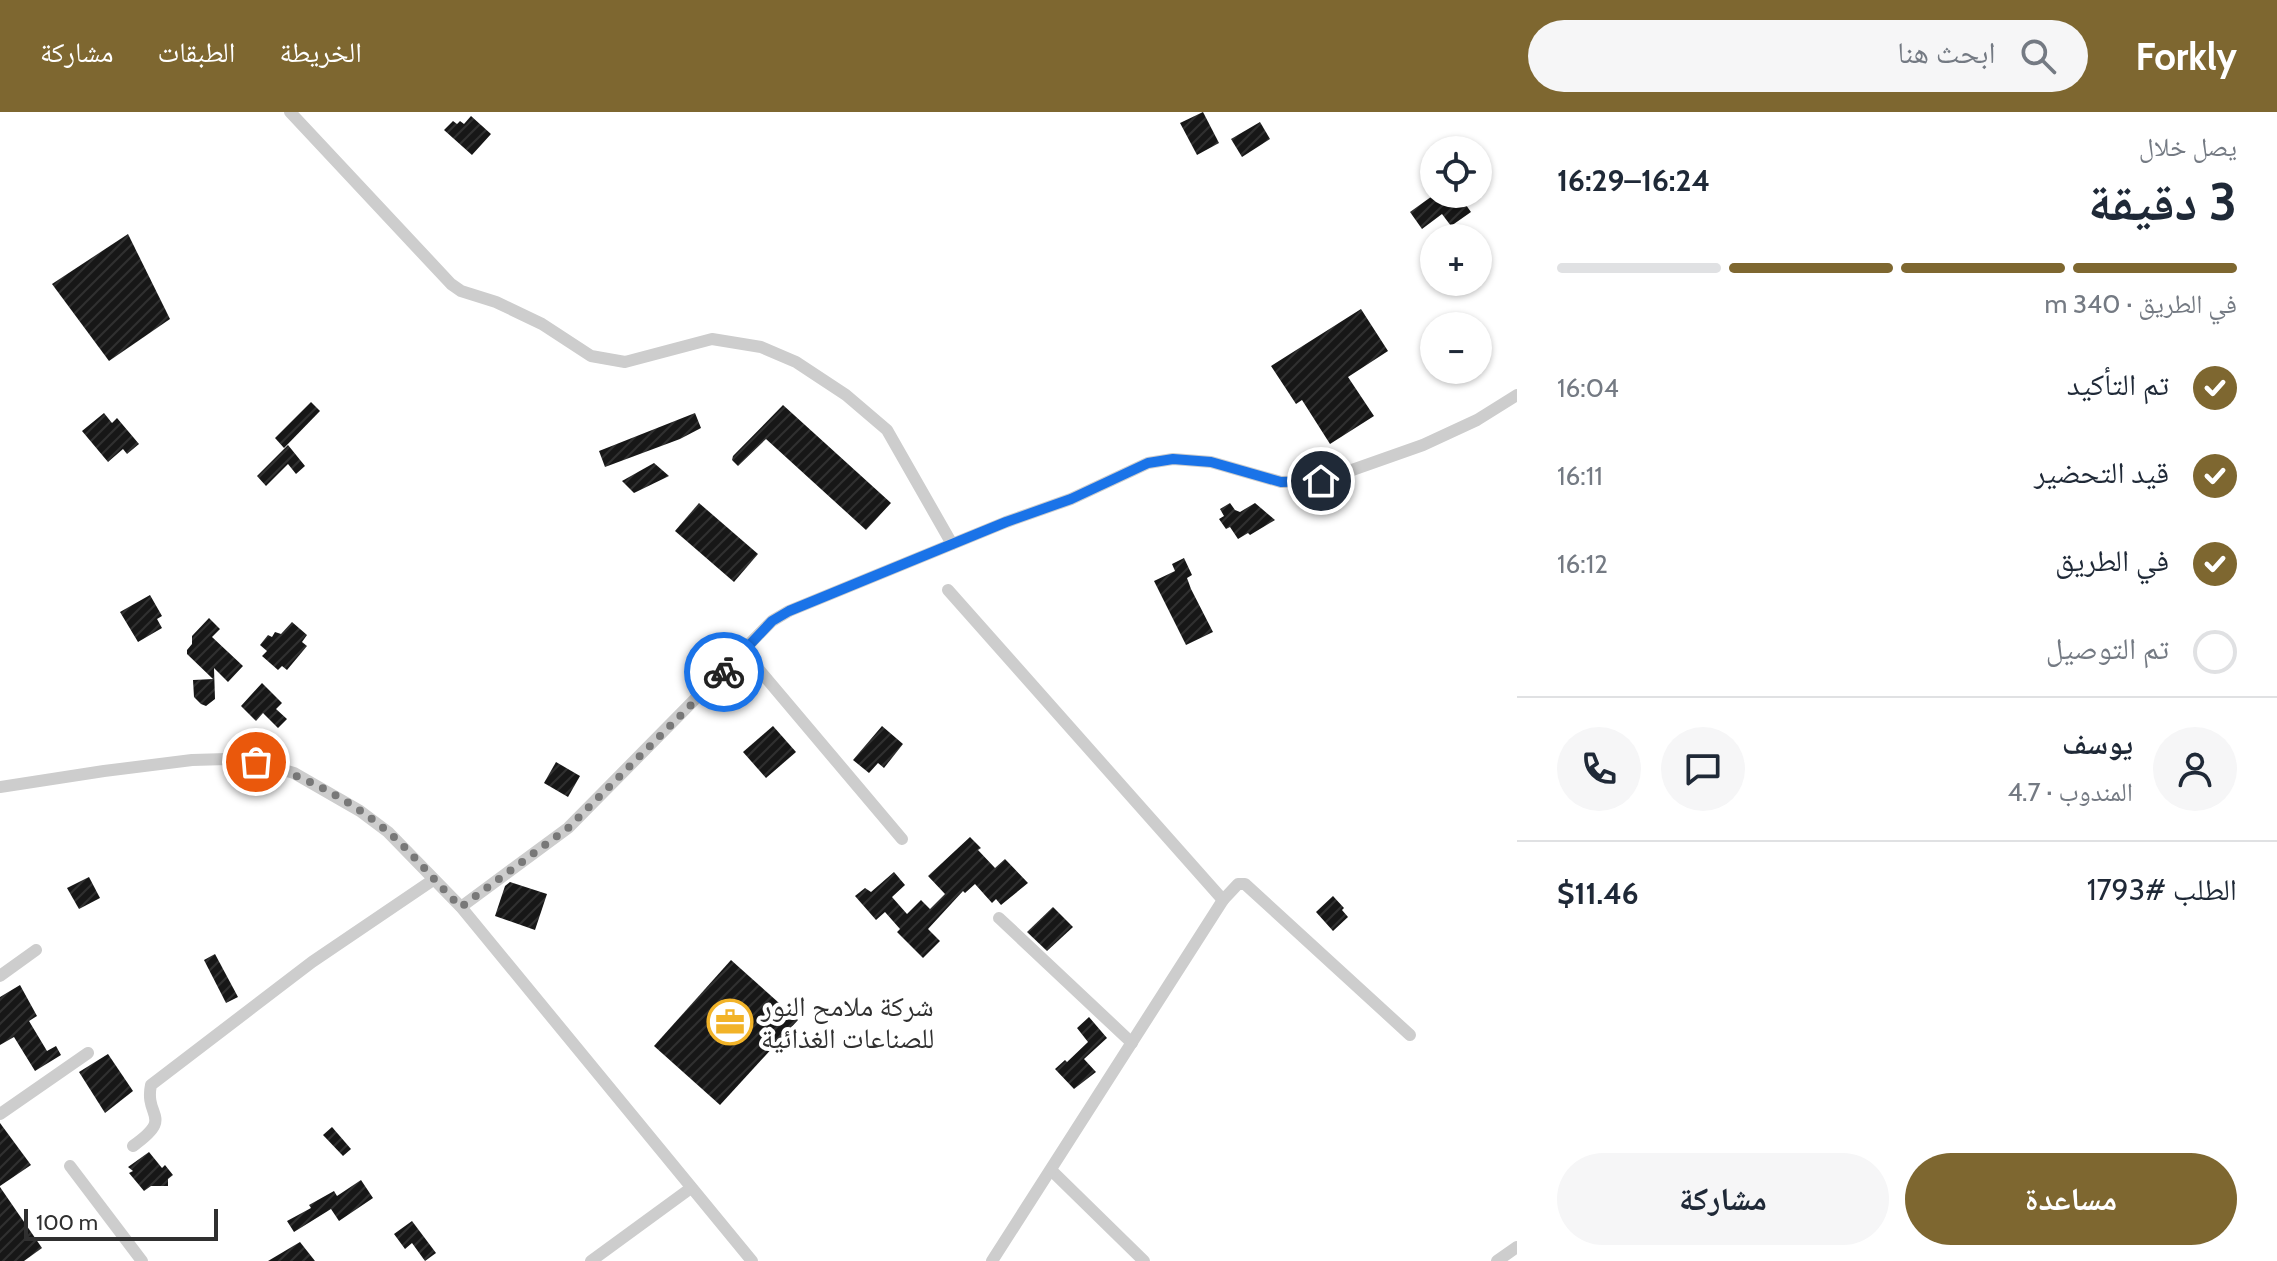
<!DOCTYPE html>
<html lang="ar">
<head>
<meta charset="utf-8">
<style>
	:root { --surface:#fff; --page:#f6f6f7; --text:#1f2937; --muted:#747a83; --line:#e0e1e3; --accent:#7e6730 }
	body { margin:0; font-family:Cabin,"Noto Naskh Arabic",sans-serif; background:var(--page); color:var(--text); direction:rtl; height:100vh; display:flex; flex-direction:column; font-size:30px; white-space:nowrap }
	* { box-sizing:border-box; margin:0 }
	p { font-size:26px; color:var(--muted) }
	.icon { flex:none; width:44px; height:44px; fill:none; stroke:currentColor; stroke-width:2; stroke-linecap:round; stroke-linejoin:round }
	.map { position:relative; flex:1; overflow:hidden; direction:ltr }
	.drawer { display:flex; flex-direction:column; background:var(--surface); width:760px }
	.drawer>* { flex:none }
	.buttons { position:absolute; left:1420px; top:24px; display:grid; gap:16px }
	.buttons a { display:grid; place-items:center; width:72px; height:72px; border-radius:50%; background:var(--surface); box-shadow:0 2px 6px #0004; font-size:40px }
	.scale { position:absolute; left:24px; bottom:20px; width:194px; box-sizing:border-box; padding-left:8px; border:4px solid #303030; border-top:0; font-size:22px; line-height:28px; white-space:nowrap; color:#303030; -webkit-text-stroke:6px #fff; paint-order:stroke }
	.pin { position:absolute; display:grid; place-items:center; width:68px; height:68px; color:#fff; margin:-34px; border:4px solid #fff; border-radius:50%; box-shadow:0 2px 8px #0007 }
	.courier { position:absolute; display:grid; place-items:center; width:80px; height:80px; margin:-40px; border:6px solid #1a73e8; border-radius:50%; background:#fff; color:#222; box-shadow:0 2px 10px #0007 }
	.summary em { font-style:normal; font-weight:800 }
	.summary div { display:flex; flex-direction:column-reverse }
	.summary { display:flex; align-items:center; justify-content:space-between; height:136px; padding:0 40px }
	h1 { font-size:52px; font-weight:800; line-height:60px }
	.bar { display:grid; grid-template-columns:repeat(4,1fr); gap:12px 8px; align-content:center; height:96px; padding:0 40px }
	.bar i { height:10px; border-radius:6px; background:var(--line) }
	.bar .on { background:var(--accent) }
	.bar p { grid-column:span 4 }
	.line { display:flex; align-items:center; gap:20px; padding:0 40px; border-top:2px solid var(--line) }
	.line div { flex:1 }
	.round { display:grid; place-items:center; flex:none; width:84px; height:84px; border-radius:42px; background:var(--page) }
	ol { padding:0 40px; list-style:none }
	li { display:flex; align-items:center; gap:24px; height:88px }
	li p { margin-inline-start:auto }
	li .icon { padding:8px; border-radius:50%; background:var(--accent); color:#fff; stroke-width:4 }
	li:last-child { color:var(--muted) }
	li i { width:44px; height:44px; border:4px solid var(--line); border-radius:50% }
	.primary-button { display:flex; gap:16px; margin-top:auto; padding:16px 40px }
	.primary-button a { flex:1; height:92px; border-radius:48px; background:var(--accent); color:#fff; font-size:32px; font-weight:800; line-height:92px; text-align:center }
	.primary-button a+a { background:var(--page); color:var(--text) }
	header { display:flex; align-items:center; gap:48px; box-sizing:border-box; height:112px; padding:0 40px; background:var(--accent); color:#fff }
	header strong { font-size:38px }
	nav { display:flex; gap:44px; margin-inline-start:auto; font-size:28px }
	.search { width:560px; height:72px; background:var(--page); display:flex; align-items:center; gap:20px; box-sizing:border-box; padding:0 28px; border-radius:44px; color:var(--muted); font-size:30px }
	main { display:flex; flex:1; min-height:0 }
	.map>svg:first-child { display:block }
</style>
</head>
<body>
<header>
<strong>Forkly</strong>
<div class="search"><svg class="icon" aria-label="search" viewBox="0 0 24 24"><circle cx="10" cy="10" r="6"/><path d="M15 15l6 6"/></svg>ابحث هنا</div>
<nav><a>الخريطة</a><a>الطبقات</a><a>مشاركة</a></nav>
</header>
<main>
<section class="drawer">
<div class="summary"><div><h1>3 دقيقة</h1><p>يصل خلال</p></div><em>16:24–16:29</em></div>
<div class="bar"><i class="on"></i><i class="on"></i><i class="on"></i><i></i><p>في الطريق · 340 m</p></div>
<ol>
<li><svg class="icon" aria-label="check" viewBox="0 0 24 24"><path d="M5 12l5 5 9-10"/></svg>تم التأكيد<p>16:04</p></li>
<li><svg class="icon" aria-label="check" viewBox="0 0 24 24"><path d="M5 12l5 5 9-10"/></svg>قيد التحضير<p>16:11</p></li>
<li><svg class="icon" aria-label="check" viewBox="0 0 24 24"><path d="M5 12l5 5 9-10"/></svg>في الطريق<p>16:12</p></li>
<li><i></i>تم التوصيل</li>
</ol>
<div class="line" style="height:144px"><a class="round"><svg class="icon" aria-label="person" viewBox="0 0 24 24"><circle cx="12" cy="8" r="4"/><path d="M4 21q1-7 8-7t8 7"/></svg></a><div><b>يوسف</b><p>المندوب · 4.7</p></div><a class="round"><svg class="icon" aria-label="chat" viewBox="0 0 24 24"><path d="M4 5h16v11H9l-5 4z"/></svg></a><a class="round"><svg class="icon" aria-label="phone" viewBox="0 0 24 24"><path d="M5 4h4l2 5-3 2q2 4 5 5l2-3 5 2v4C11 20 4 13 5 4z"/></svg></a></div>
<div class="line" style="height:104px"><div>الطلب #1793</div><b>$11.46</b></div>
<div class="primary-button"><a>مساعدة</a><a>مشاركة</a></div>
</section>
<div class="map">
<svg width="1517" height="1149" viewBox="0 0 1517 1149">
	<defs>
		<pattern id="building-hatch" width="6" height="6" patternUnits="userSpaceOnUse" patternTransform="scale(2)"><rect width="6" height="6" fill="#171717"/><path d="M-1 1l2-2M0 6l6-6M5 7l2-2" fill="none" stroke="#303030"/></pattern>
	</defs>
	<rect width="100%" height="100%" fill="#fff"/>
	<g fill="url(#building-hatch)">
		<path d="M1203 0 1219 31 1197 43 1180 11Z"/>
		<path d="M471 4 491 22 472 43 444 18 453 9 457 12 460 9 464 12Z"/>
		<path d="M1260 10 1270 27 1242 45 1231 27Z"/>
		<path d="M1435 82H1458L1471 100 1451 114 1442 102 1422 117 1410 100Z"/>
		<path d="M128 122 170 207 109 249 52 172Z"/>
		<path d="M1361 197 1388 239 1348 265 1374 304 1330 332 1302 288 1296 292 1271 254Z"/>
		<path d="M311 290 320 299 284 336 275 326Z"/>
		<path d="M783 293 891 391 866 418 766 327 738 354 732 348 733 344Z"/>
		<path d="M104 301 112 311 117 306 139 332 127 342 123 337 108 350 82 319Z"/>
		<path d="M695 301 701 316 680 327 605 355 599 339Z"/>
		<path d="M288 333 305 354 296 362 288 352 266 374 257 364Z"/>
		<path d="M654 351 669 364 634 381 622 369Z"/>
		<path d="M699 391 758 442 734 470 675 419Z"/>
		<path d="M1230 391 1235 398 1240 400 1255 391 1275 408 1250 423 1248 421 1238 427 1230 415 1226 417 1219 407 1224 404 1220 397Z"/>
		<path d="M1184 446 1192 463 1187 466 1191 477 1213 520 1186 533 1154 469 1175 459 1172 452Z"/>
		<path d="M150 483 162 504 157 507 162 516 138 530 120 500Z"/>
		<path d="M209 506 220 517 212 525 243 554 228 570 214 556 215 587 206 594 201 592 194 585 193 568 213 567 187 542V538L192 532V524Z"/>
		<path d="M292 510 307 523 302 530 307 534 287 558 282 554 278 558 262 544 267 539 260 533 268 523 272 525 275 520 281 522Z"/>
		<path d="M262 571 282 591 276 597 287 607 278 616 263 601 256 609 241 594Z"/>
		<path d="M773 614 796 640 766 666 743 640Z"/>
		<path d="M882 614 903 632 884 656 878 651 869 661 853 648Z"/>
		<path d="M556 650 580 664 568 685 544 671Z"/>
		<path d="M970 725 981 736 978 738 995 756 1005 747 1028 771 1001 793 996 787 992 791 975 772 965 781 963 779 928 817 940 829 923 846 897 820 900 817 885 800 876 808 855 784 865 776 871 780 894 760 905 773 892 785 907 802 921 788 930 797 945 782 928 764Z"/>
		<path d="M89 765 100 786 79 797 67 776Z"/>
		<path d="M510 770 547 782 535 818 495 804 505 774Z"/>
		<path d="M1333 784 1344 796 1342 798 1348 805 1333 819 1316 800Z"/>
		<path d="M1053 795 1073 815 1047 839 1027 820Z"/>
		<path d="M215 842 238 885 226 891 204 848Z"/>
		<path d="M731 848 798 908 720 993 654 934Z"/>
		<path d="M20 873 37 904 29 909 47 939 56 934 61 943 35 959 14 925 0 933V885Z"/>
		<path d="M1089 905 1107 926 1084 947 1096 960 1074 977 1055 957 1065 948 1067 950 1088 930 1077 916Z"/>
		<path d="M108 942 133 979 105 1001 79 960Z"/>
		<path d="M0 1011 31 1053 0 1074Z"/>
		<path d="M332 1015 351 1037 343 1044 323 1023Z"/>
		<path d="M149 1040 162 1056 165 1053 173 1063 168 1067V1074H151L144 1079 129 1061 133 1059 128 1055Z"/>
		<path d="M361 1068 373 1086 339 1109 331 1097 294 1120 287 1109 311 1096 309 1093 334 1079 337 1084Z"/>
		<path d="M0 1075 42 1136 24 1149H0Z"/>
		<path d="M412 1109 436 1141 425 1149 412 1131 405 1137 394 1122Z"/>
		<path d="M300 1130 315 1149H268Z"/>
	</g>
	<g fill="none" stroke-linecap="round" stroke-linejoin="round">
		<g stroke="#cdcdcd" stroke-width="12">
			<path d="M290 0 451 172 461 179 496 190 542 212 591 244 625 250 712 227 761 235 796 250 846 283 887 318 952 432"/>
			<path d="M948 478 1223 788"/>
			<path d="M744 540 902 727"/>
			<path d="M0 675 104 659 192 648 227 647 256 650 294 661 360 699 388 720 461 795 752 1149"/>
			<path d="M461 795 568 716 772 509 789 499 1006 410 1071 387 1148 351 1173 347 1211 350 1281 370 1321 369 1423 333 1477 308 1517 283"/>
			<path d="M999 806 1132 931"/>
			<path d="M0 864 36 838"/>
			<path d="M0 1002 88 941"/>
			<path d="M133 1034C175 1004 144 1006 151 973L312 850 433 768"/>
			<path d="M70 1054 142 1149"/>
			<path d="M1051 1058 1144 1149"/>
			<path d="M591 1149 691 1076"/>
			<path d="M992 1149 1223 788 1238 772H1245L1410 923"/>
			<path d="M1497 1149 1517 1135"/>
		</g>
	</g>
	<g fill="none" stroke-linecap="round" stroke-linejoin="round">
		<path stroke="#787878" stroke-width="8" stroke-dasharray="0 14.4" d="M256 650C303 663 349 687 387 719 414 742 436 771 461 795L568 716 724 560"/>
		<path stroke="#1a73e8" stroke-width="10" d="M724 560 772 509 789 499 1006 410 1071 387 1148 351 1173 347 1211 350 1281 370 1321 369"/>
	</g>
	<defs>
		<g id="office-ring" transform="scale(2.3)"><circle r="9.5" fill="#fff" stroke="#f2b328" stroke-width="1.5"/><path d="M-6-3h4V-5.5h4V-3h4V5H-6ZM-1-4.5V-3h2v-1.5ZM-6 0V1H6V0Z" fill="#f2b328"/></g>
	</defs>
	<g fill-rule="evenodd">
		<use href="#office-ring" x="730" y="910"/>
	</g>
	<g text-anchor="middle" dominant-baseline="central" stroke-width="8" stroke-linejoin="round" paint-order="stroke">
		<g font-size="28" fill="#303030" stroke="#fff" text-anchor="start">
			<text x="761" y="894">شركة ملامح النور<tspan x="761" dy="32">للصناعات الغذائية</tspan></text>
		</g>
	</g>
</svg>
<div class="buttons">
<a><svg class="icon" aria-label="locate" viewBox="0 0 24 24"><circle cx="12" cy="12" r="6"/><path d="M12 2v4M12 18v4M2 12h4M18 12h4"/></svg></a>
<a>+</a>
<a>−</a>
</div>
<div class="scale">100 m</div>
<div class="pin" style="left:256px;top:650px;background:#ea580c"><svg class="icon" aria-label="bag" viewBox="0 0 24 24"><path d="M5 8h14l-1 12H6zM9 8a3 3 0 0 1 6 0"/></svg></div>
<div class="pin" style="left:1321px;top:369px;background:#1f2937"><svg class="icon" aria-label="home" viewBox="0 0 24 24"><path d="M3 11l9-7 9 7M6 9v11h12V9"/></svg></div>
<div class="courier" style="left:724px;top:560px"><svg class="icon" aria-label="bike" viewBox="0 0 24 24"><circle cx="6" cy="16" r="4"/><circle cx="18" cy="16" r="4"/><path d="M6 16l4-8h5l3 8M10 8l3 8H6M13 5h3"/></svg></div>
</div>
</main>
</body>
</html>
